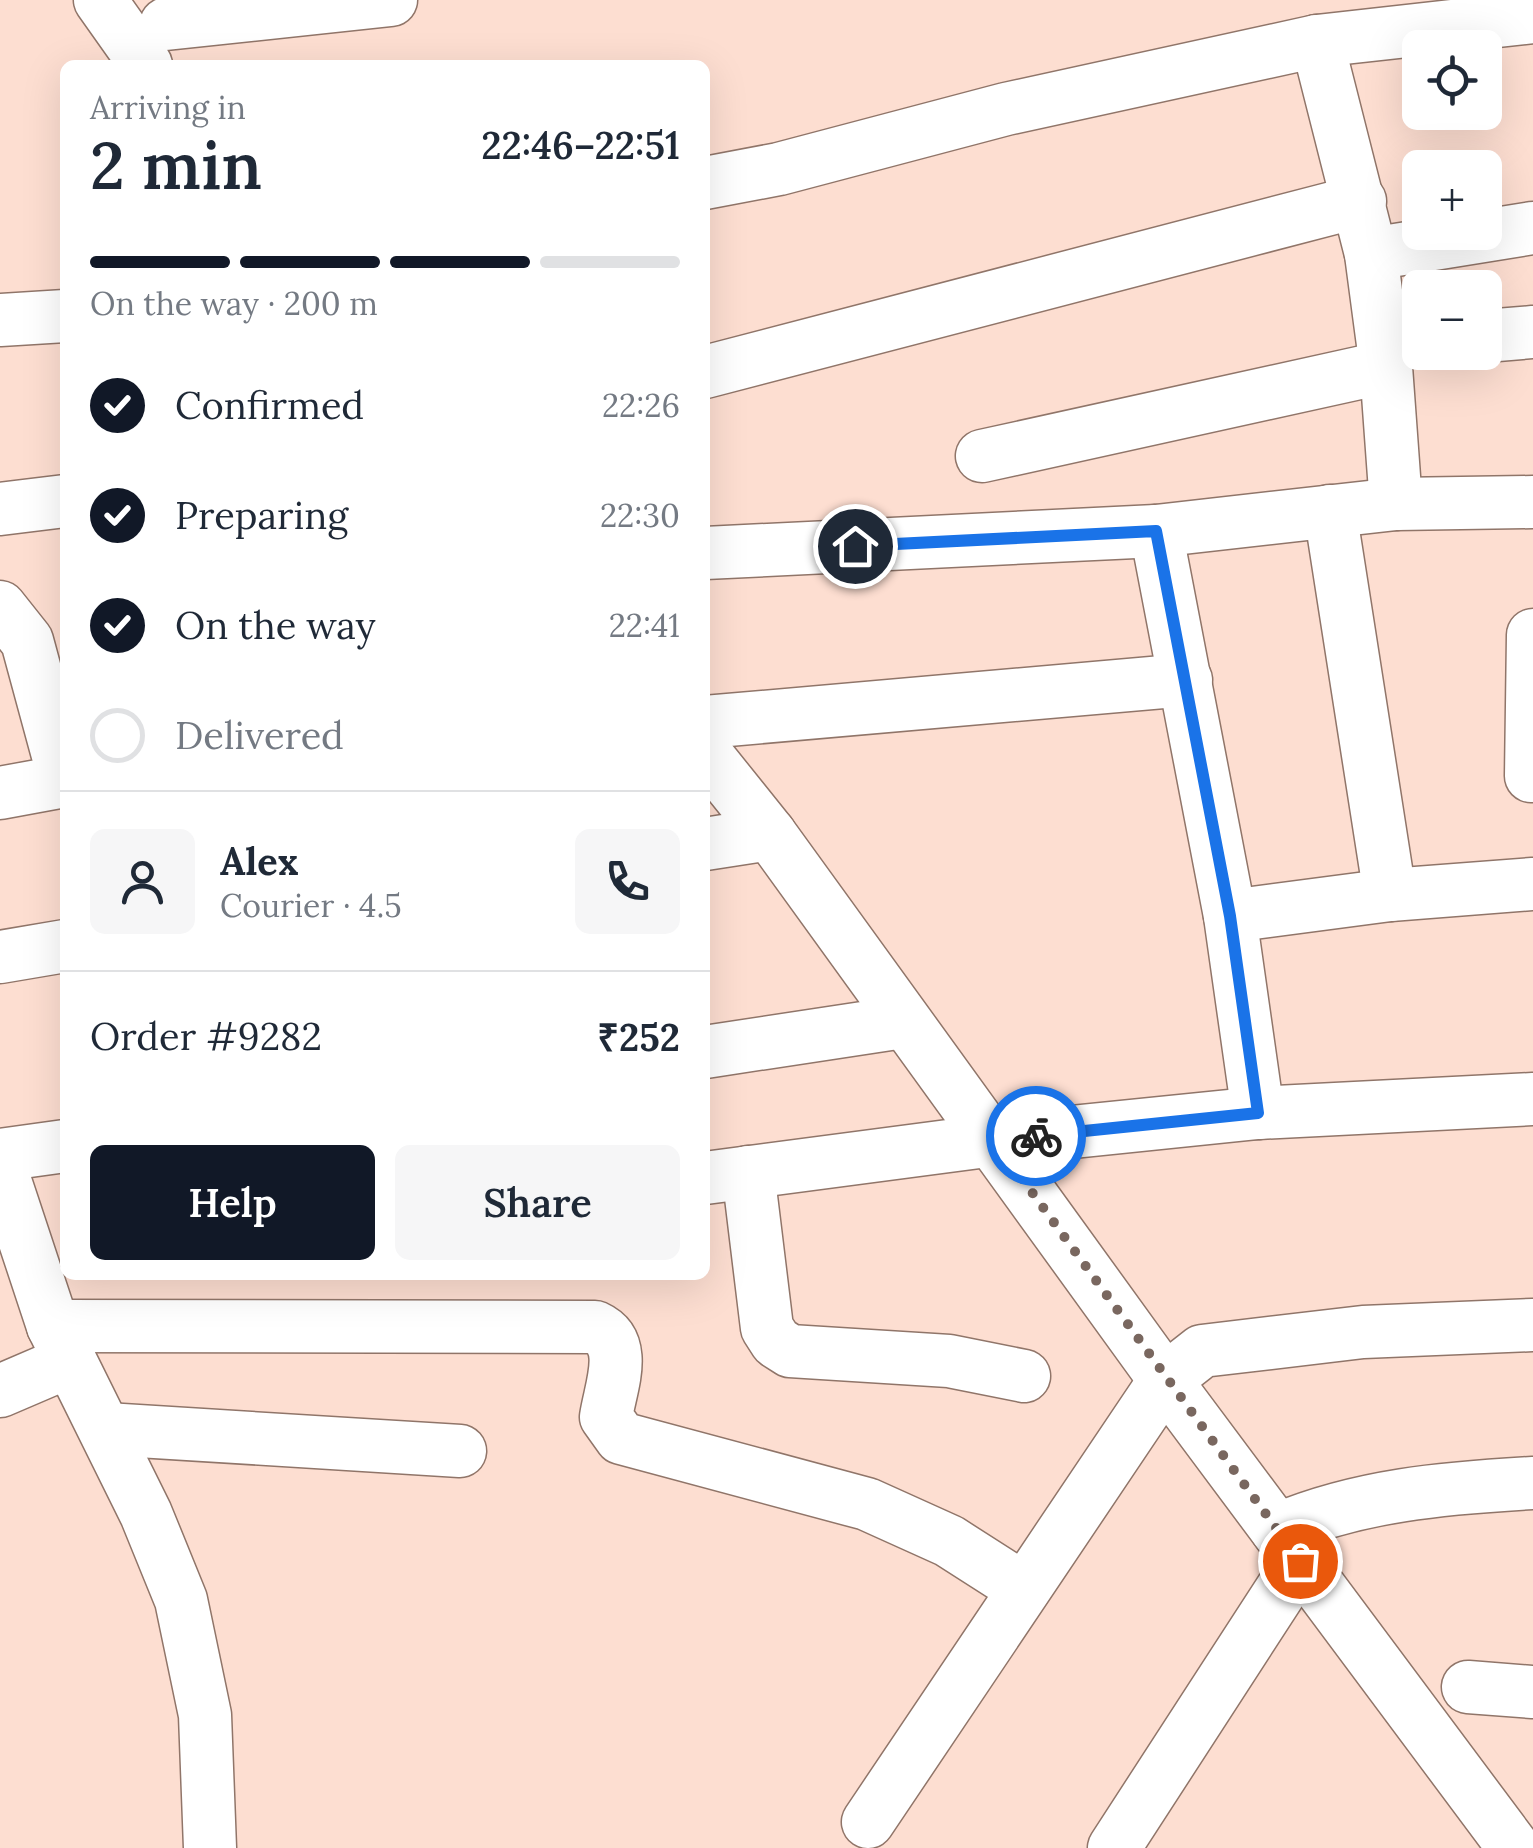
<!DOCTYPE html>
<html lang="en">
<head>
<meta charset="utf-8">
<style>
	:root { --surface:#fff; --page:#f6f6f7; --text:#1f2937; --muted:#747a83; --line:#e0e1e3; --accent:#111827 }
	body { margin:0; font-family:Lora,serif; background:var(--page); color:var(--text); height:100vh; display:flex; flex-direction:column; font-size:38px; white-space:nowrap }
	* { box-sizing:border-box; margin:0 }
	p { font-size:32px; color:var(--muted) }
	.icon { flex:none; width:55px; height:55px; fill:none; stroke:currentColor; stroke-width:2; stroke-linecap:round; stroke-linejoin:round }
	.map { position:relative; flex:1; overflow:hidden }
	.sheet { position:absolute; left:60px; top:60px; width:650px; height:1220px; display:flex; flex-direction:column; background:var(--surface); border-radius:15px; box-shadow:0 10px 40px #0002 }
	.sheet>* { flex:none }
	.tools { position:absolute; left:1402px; top:30px; display:grid; gap:20px }
	.tools a { display:grid; place-items:center; width:100px; height:100px; border-radius:15px; background:var(--surface); box-shadow:0 10px 40px #0002; font-size:50px }
	.pin { position:absolute; display:grid; place-items:center; width:85px; height:85px; color:#fff; margin:-42px; border:5px solid #fff; border-radius:50%; box-shadow:0 2px 10px #0007 }
	.courier { position:absolute; display:grid; place-items:center; width:100px; height:100px; margin:-50px; border:8px solid #1a73e8; border-radius:50%; background:#fff; color:#222; box-shadow:0 2px 12px #0007 }
	.summary em { font-style:normal; font-weight:600 }
	.summary div { display:flex; flex-direction:column-reverse }
	.summary { display:flex; align-items:center; justify-content:space-between; height:170px; padding:0 30px }
	h1 { font-size:65px; font-weight:600; line-height:75px }
	.bar { display:grid; grid-template-columns:repeat(4,1fr); gap:15px 10px; align-content:center; height:120px; padding:0 30px }
	.bar i { height:12px; border-radius:8px; background:var(--line) }
	.bar .active { background:var(--accent) }
	.bar p { grid-column:span 4 }
	.line { display:flex; align-items:center; gap:25px; padding:0 30px; border-top:2px solid var(--line) }
	.line div { flex:1 }
	.round { display:grid; place-items:center; flex:none; width:105px; height:105px; border-radius:15px; background:var(--page) }
	ol { padding:0 30px; list-style:none }
	li { display:flex; align-items:center; gap:30px; height:110px }
	li p { margin-inline-start:auto }
	li .icon { padding:10px; border-radius:50%; background:var(--accent); color:#fff; stroke-width:4 }
	li:last-child { color:var(--muted) }
	li i { width:55px; height:55px; border:5px solid var(--line); border-radius:50% }
	.action { display:flex; gap:20px; margin-top:auto; padding:20px 30px }
	.action a { flex:1; height:115px; border-radius:15px; background:var(--accent); color:#fff; font-size:40px; font-weight:600; line-height:115px; text-align:center }
	.action a+a { background:var(--page); color:var(--text) }
	.map>svg:first-child { display:block }
</style>
</head>
<body>
<div class="map">
<svg width="1533" height="1848" viewBox="0 0 1533 1848">
	<rect width="100%" height="100%" fill="#fdded1"/>
	<g fill="none" stroke-linecap="round" stroke-linejoin="round">
		<g stroke="#907569" stroke-width="55">
			<g id="minor">
				<path d="M100 0 146 65"/>
				<path d="M166 24 391 0"/>
				<path d="M1317 41 1371 254 1386 367 1396 504"/>
				<path d="M705 183 779 169 1006 109 1317 41 1533 17"/>
				<path d="M1371 254 1533 228"/>
				<path d="M0 320 65 316"/>
				<path d="M1485 336 1533 332"/>
				<path d="M705 372 1360 201"/>
				<path d="M982 456 1386 367"/>
				<path d="M0 509 65 501"/>
				<path d="M1330 511 1390 895 1533 884"/>
				<path d="M1156 531 1230 916 1258 1113"/>
				<path d="M705 553 1156 531 1396 504 1533 502"/>
				<path d="M0 607 27 641 65 781 0 793"/>
				<path d="M705 722 1186 680"/>
				<path d="M705 753 770 834 1165 1380 1514 1848"/>
				<path d="M1531 776 1533 635"/>
				<path d="M705 844 770 834"/>
				<path d="M1230 916 1390 895"/>
				<path d="M0 957 65 946"/>
				<path d="M705 1052 903 1022"/>
				<path d="M0 1155 65 1146"/>
				<path d="M0 1166 53 1326 146 1514 181 1600 205 1715 210 1848"/>
				<path d="M748 1172 767 1328 776 1342 790 1351 949 1361 1024 1376"/>
				<path d="M705 1178 994 1140 1258 1113 1533 1099"/>
				<path d="M53 1326 595 1327C630 1343 611 1385 606 1417L621 1438 867 1504 949 1541 1024 1589"/>
				<path d="M0 1391 70 1361"/>
				<path d="M106 1429 460 1451"/>
				<path d="M1277 1530C1359 1495 1445 1488 1533 1483"/>
				<path d="M1468 1687 1533 1692"/>
				<path d="M868 1822 1165 1380 1202 1351 1363 1332 1533 1325"/>
				<path d="M1114 1848 1300 1561"/>
			</g>
		</g>
		<use href="#minor" stroke="#fff" stroke-width="52"/>
	</g>
	<g fill="none" stroke-linecap="round" stroke-linejoin="round">
		<path stroke="#79675f" stroke-width="10" stroke-dasharray="0 18" d="M1036 1136 994 1140 1300 1561"/>
		<path stroke="#1a73e8" stroke-width="12" d="M855 546 1156 531 1230 916 1258 1113 1036 1136"/>
	</g>
</svg>
<div class="tools">
<a><svg class="icon" aria-label="locate" viewBox="0 0 24 24"><circle cx="12" cy="12" r="6"/><path d="M12 2v4M12 18v4M2 12h4M18 12h4"/></svg></a>
<a>+</a>
<a>−</a>
</div>
<div class="pin" style="left:1300px;top:1561px;background:#ea580c"><svg class="icon" aria-label="bag" viewBox="0 0 24 24"><path d="M5 8h14l-1 12H6zM9 8a3 3 0 0 1 6 0"/></svg></div>
<div class="pin" style="left:855px;top:546px;background:#1f2937"><svg class="icon" aria-label="home" viewBox="0 0 24 24"><path d="M3 11l9-7 9 7M6 9v11h12V9"/></svg></div>
<div class="courier" style="left:1036px;top:1136px"><svg class="icon" aria-label="bike" viewBox="0 0 24 24"><circle cx="6" cy="16" r="4"/><circle cx="18" cy="16" r="4"/><path d="M6 16l4-8h5l3 8M10 8l3 8H6M13 5h3"/></svg></div>
<section class="sheet">
<div class="summary"><div><h1>2 min</h1><p>Arriving in</p></div><em>22:46–22:51</em></div>
<div class="bar"><i class="active"></i><i class="active"></i><i class="active"></i><i></i><p>On the way · 200 m</p></div>
<ol>
<li><svg class="icon" aria-label="check" viewBox="0 0 24 24"><path d="M5 12l5 5 9-10"/></svg>Confirmed<p>22:26</p></li>
<li><svg class="icon" aria-label="check" viewBox="0 0 24 24"><path d="M5 12l5 5 9-10"/></svg>Preparing<p>22:30</p></li>
<li><svg class="icon" aria-label="check" viewBox="0 0 24 24"><path d="M5 12l5 5 9-10"/></svg>On the way<p>22:41</p></li>
<li><i></i>Delivered</li>
</ol>
<div class="line" style="height:180px"><a class="round"><svg class="icon" aria-label="person" viewBox="0 0 24 24"><circle cx="12" cy="8" r="4"/><path d="M4 21q1-7 8-7t8 7"/></svg></a><div><b>Alex</b><p>Courier · 4.5</p></div><a class="round"><svg class="icon" aria-label="phone" viewBox="0 0 24 24"><path d="M5 4h4l2 5-3 2q2 4 5 5l2-3 5 2v4C11 20 4 13 5 4z"/></svg></a></div>
<div class="line" style="height:130px"><div>Order #9282</div><b>₹252</b></div>
<div class="action"><a>Help</a><a>Share</a></div>
</section>
</div>
</body>
</html>
